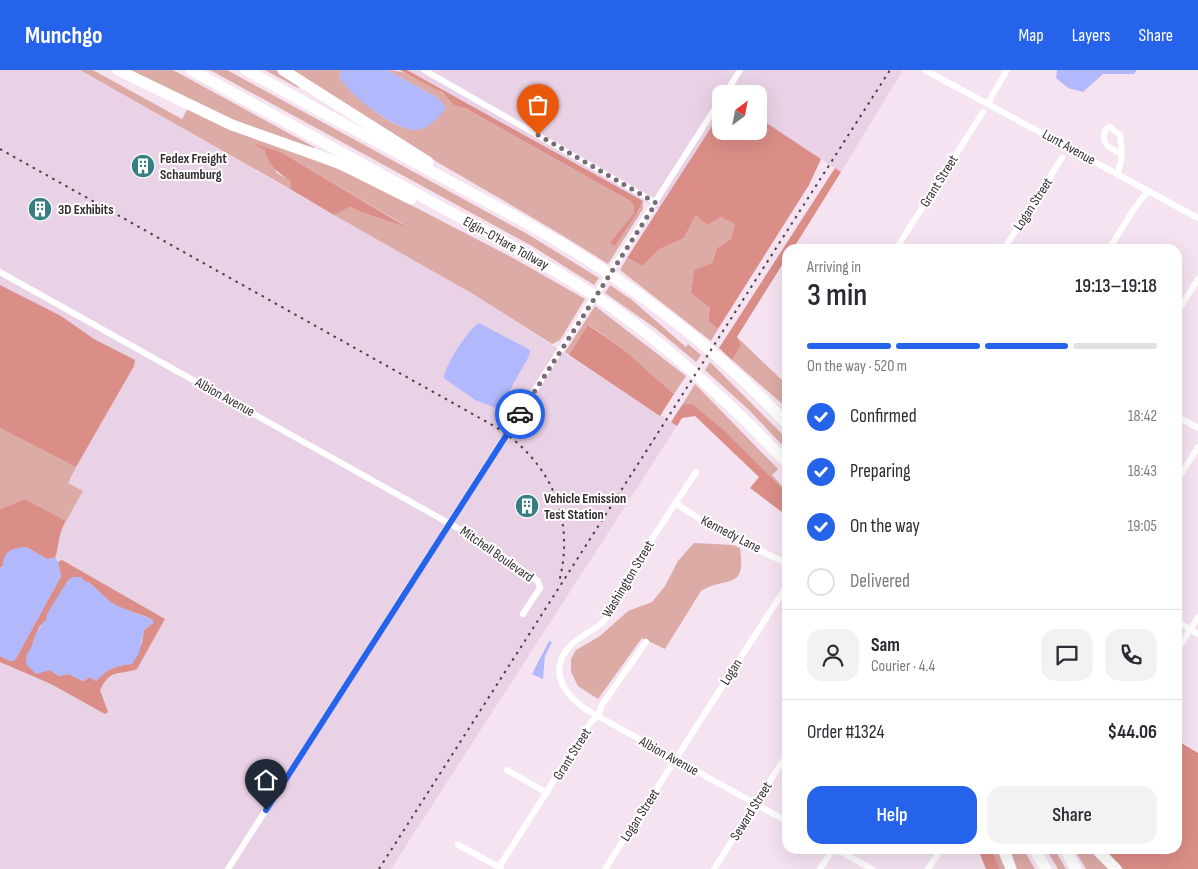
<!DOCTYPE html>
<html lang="en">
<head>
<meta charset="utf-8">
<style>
	:root { --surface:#fff; --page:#f2f2f3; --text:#2b2b33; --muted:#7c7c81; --line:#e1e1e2; --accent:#2563eb }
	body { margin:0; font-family:"Sofia Sans Condensed",sans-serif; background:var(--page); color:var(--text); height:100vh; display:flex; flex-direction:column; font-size:19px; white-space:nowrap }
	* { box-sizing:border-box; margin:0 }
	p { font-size:16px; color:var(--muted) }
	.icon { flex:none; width:28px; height:28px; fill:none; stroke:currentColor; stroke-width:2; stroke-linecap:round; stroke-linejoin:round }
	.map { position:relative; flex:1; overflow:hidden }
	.sheet { position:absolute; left:782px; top:174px; width:400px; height:610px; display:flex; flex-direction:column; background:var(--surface); border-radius:15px; box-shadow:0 5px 20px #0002 }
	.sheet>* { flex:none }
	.needle { width:32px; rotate:32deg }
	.fabs { position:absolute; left:712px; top:15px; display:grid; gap:10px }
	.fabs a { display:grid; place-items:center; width:55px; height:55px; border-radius:10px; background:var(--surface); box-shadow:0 5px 20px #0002; font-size:25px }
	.pin { position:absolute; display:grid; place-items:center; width:42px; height:42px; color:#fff; margin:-51px -21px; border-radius:50% 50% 50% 0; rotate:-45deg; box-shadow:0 0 5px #0007 }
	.pin .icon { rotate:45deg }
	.courier { position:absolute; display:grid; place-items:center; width:50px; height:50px; margin:-25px; border:4px solid #2563eb; border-radius:50%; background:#fff; color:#222; box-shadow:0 1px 6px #0007 }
	.head em { font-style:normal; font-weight:600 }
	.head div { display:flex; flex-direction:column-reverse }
	.head { display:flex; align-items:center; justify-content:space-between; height:85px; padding:0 25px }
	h1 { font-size:32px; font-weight:600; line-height:38px }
	.bar { display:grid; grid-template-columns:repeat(4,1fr); gap:8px 5px; align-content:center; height:60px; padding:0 25px }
	.bar i { height:6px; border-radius:4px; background:var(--line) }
	.bar .on { background:var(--accent) }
	.bar p { grid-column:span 4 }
	.line { display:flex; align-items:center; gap:12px; padding:0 25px; border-top:1px solid var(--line) }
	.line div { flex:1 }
	.round { display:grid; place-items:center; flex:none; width:52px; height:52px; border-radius:15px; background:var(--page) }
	ol { padding:0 25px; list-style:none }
	li { display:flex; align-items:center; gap:15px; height:55px }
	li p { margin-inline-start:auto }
	li .icon { padding:5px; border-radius:50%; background:var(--accent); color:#fff; stroke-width:4 }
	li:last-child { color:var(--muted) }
	li i { width:28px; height:28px; border:2px solid var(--line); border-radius:50% }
	.action { display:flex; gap:10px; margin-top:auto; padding:10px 25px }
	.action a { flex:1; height:58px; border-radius:15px; background:var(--accent); color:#fff; font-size:20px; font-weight:600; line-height:58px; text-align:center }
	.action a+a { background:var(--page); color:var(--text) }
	header { display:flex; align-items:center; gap:30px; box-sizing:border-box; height:70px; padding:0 25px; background:var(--accent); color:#fff }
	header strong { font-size:24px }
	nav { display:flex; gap:28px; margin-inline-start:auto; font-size:18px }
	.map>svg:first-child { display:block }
</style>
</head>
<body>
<header>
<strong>Munchgo</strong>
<nav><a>Map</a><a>Layers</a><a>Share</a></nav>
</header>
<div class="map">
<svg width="1198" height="799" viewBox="0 0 1198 799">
	<rect width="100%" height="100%" fill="#f6e3f2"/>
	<g fill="#ead2e6">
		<path d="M0 0H80L473 224 677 356 391 799H0Z"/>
		<path d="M407 0H903L841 102 759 48V24H721V42L659 140Z"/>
	</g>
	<g fill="#ddaba6">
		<path d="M80 0H93L182 49 188 38 357 107 515 189 585 229 560 270 552 274 473 224 334 145 350 137C366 145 386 150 404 155L281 82 255 74 265 81 277 103 291 111 290 119Z"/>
		<path d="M130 0H173L314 77V79L230 49Z"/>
		<path d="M210 0H227L529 165 599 208 594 215 532 176Z"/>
		<path d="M265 0H276L299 17 298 18Z"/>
		<path d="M291 0H342L339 6C356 27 389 59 417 60L438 28 387 0C406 0 426 12 442 23 451 29 454 35 465 38L630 131 634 136V143L611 173 615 176 637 143 643 131V139L608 194C504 127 392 71 291 0Z"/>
		<path d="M696 145 720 147 735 154 731 169 717 178 712 193 694 201 691 223 710 238 708 251 718 259 711 271 620 200 627 188 643 196 660 179 684 168Z"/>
		<path d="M610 215 632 230 686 277 688 274 701 285 696 292 655 258 605 223Z"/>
		<path d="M595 236 686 306 674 324 623 279 589 255 569 285 565 282Z"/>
		<path d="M737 267 787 315V338L732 290Z"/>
		<path d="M710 292 779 361 787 370V380L749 340 705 300Z"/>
		<path d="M695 314 778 399 772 405 787 422V426L726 362 682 335Z"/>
		<path d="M0 358 76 397 68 413 83 421 66 451 25 429 0 439Z"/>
		<path d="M694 473 733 475 740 478C746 522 728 505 701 521L665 579 642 568 598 629 578 616 571 602V589L576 580 600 566 628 541 652 532 665 516 678 491Z"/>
		<path d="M991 779H997L1003 795 1006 794 1008 799H1000Z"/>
		<path d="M1009 779H1023L1035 799H1017Z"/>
		<path d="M1046 779H1054L1066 799H1058Z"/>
		<path d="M1074 779H1090L1109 799H1086Z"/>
	</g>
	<g fill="#db8e88" fill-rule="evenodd">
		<path d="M400 0H407L643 131 637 143 615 176 610 173 634 143V136L630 131 465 38 454 35 443 23Z"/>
		<path d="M721 42V61H759V48L821 89 809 115 718 259 708 251 710 238 691 223 694 200 712 193 717 178 731 169 735 154 720 147 707 155 696 145 684 168 660 179 643 196 627 188Z"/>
		<path d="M253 73 281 82 408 158C389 150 368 146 350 137L334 145 290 119 291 111C279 104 268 95 265 81Z"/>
		<path d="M835 98 841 102 793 179H788L787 187 737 267 741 275 732 290 719 278Z"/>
		<path d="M0 215 61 246 94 269 135 290 134 296 76 397 0 358Z"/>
		<path d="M588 255 623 279 674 324 660 346 569 285Z"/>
		<path d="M692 334 726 362 784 421 787 426V446L750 418 759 407 695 346 682 348 677 356 671 352 682 335Z"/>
		<path d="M25 429 66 451C57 466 60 475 55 488L47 489 26 477 0 498V439Z"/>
		<path d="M62 490 165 549 137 599C117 606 111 598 100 620L108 642 105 644 51 614 0 592V586L10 591 15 590 61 506 58 492ZM88 512C96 517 106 530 112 533 125 541 140 543 153 550V553L144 560 142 573 132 594C116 595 107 599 96 611L90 607 83 611 69 604 59 606 50 600 31 579 39 557Z"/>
		<path d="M1178 671 1198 683V799H1123L1104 779H1178Z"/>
		<path d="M978 779H991L1000 799H986Z"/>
	</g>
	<g fill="#b2b8fc">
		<path d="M342 0H387L438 28 446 37C440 47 428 59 416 60 396 61 347 24 339 6Z"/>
		<path d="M1057 0H1137L1134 4H1103L1083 22 1068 18 1056 8Z"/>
		<path d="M479 253 530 280 529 286 502 334 496 338 475 330 444 308C444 296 469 258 479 253Z"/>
		<path d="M26 477 47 489 55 488 58 492 61 506 15 590 10 591 0 586V498L3 497C3 481 11 478 26 477Z"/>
		<path d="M73 507H81L84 511 88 512 113 534 153 550V553L144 560 139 583 132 594C115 595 107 599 96 611L90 607 83 611 69 604 59 606 50 600 36 604 26 594 27 584 32 576 34 568 44 551H46L47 544 68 510Z"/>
		<path d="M549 571 552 572 545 586 543 609 532 604Z"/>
	</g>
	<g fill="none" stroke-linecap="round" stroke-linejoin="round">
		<g stroke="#fff" stroke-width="6">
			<path d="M424 0 656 133"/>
			<path d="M925 0 1198 148"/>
			<path d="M725 24 740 0"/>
			<path d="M988 33 1007 0"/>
			<path d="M1117 104C1123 90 1122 80 1120 65L1110 57 1106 59C1099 74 1110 78 1122 84"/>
			<path d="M896 179 983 42"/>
			<path d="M1004 179 1062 88"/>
			<path d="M1109 179 1134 139 1148 121"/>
			<path d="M0 202 486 474 538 511 540 518 523 544"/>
			<path d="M1178 241 1198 209"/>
			<path d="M1178 347 1198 358"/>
			<path d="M696 402 623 513C618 527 614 540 604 551 594 561 579 566 570 576 547 601 565 626 587 640L788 752"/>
			<path d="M1178 409 1198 377"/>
			<path d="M675 433 715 459 788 494"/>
			<path d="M1178 552 1198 564"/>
			<path d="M1178 579 1198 547"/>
			<path d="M507 700 547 723"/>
			<path d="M458 775 501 798"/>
			<path d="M836 779 872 799"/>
			<path d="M499 797 591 652 598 646 602 635 646 572"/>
			<path d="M228 799 721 29"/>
			<path d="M605 799 788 514"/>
			<path d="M714 799 788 683"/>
			<path d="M820 799 833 779"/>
			<path d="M928 799 941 779"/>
		</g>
		<g stroke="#fff" stroke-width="11">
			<path d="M118 0 232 55 339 93 411 129"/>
			<path d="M191 0C271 44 350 87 430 131 492 165 555 198 613 238 677 284 734 337 788 394"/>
			<path d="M246 0C311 36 377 72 442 107 483 130 525 151 564 175 646 225 723 285 788 355"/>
			<path d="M283 0 428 92"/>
			<path d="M1004 779 1011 799"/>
			<path d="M1034 779 1046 799"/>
			<path d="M1065 779 1076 799"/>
			<path d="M1096 779 1116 799"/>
		</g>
		<g stroke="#494046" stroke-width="2" stroke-dasharray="2.5 5" stroke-linecap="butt">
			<path d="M0 79 494 356C550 390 576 448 559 512"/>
			<path d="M379 799 890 0"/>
		</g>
	</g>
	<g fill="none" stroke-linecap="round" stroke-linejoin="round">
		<path stroke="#786d75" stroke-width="5" stroke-dasharray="0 9" d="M520 344 656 133 538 65"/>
		<path stroke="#2563eb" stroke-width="6" d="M266 740 520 344"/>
	</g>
	<defs>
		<g id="building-disc" transform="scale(1.25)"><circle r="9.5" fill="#377f84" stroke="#fff"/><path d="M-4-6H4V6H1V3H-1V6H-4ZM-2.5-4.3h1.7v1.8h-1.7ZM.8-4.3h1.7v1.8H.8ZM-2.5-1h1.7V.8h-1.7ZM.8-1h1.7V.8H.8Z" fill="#fff"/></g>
	</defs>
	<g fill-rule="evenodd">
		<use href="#building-disc" x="143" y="96"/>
		<use href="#building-disc" x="40" y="139"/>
		<use href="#building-disc" x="527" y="436"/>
	</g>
	<g text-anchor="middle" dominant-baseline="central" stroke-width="4" stroke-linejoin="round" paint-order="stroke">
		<g font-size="14" fill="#342d32" stroke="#fff">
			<text transform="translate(1069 77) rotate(29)">Lunt Avenue</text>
			<text transform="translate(939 111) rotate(-58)">Grant Street</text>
			<text transform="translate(1033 134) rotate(-57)">Logan Street</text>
			<text transform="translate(506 173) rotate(29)">Elgin-O'Hare Tollway</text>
			<text transform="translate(225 327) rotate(29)">Albion Avenue</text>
			<text transform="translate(731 464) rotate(27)">Kennedy Lane</text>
			<text transform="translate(497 484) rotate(35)">Mitchell Boulevard</text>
			<text transform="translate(628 509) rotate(-59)">Washington Street</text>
			<text transform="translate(731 602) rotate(-58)">Logan</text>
			<text transform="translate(572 684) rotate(-58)">Grant Street</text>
			<text transform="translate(669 686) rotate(29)">Albion Avenue</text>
			<text transform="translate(751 741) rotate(-58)">Seward Street</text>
			<text transform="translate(640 745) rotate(-57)">Logan Street</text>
		</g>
		<g font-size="14" font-weight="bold" fill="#342d32" stroke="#fff" text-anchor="start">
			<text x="160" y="88">Fedex Freight<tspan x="160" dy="16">Schaumburg</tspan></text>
			<text x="58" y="139">3D Exhibits</text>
			<text x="544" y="428">Vehicle Emission<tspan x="544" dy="16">Test Station</tspan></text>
		</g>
	</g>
</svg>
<div class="fabs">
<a><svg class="needle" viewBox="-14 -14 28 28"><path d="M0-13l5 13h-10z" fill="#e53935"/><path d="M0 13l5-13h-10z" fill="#7c7c81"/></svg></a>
</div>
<div class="pin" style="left:538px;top:65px;background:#ea580c"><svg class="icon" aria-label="bag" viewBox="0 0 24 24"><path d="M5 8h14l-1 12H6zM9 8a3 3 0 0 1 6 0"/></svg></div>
<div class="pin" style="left:266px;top:740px;background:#1f2937"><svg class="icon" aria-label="home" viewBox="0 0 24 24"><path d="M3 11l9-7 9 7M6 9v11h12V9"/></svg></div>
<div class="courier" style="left:520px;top:344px"><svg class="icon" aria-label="car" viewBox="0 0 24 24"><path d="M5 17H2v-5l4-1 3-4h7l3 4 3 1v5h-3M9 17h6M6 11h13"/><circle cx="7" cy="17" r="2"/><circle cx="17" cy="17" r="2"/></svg></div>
<section class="sheet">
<div class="head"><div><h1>3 min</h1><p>Arriving in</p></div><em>19:13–19:18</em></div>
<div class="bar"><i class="on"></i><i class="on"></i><i class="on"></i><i></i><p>On the way · 520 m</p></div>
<ol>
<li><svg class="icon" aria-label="check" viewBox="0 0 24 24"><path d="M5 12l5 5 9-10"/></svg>Confirmed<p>18:42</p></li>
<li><svg class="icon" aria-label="check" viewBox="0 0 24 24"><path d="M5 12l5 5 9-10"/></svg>Preparing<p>18:43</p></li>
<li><svg class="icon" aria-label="check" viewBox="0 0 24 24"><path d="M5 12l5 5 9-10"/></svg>On the way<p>19:05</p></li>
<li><i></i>Delivered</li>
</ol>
<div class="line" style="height:90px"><a class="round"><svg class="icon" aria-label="person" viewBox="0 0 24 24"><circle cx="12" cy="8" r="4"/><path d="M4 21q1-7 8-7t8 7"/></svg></a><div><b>Sam</b><p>Courier · 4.4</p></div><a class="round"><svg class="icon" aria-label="chat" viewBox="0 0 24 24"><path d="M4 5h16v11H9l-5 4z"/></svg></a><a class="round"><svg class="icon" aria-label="phone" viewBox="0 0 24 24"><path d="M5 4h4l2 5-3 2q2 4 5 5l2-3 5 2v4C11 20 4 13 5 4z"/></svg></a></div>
<div class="line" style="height:65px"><div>Order #1324</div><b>$44.06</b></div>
<div class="action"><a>Help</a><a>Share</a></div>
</section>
</div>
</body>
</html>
